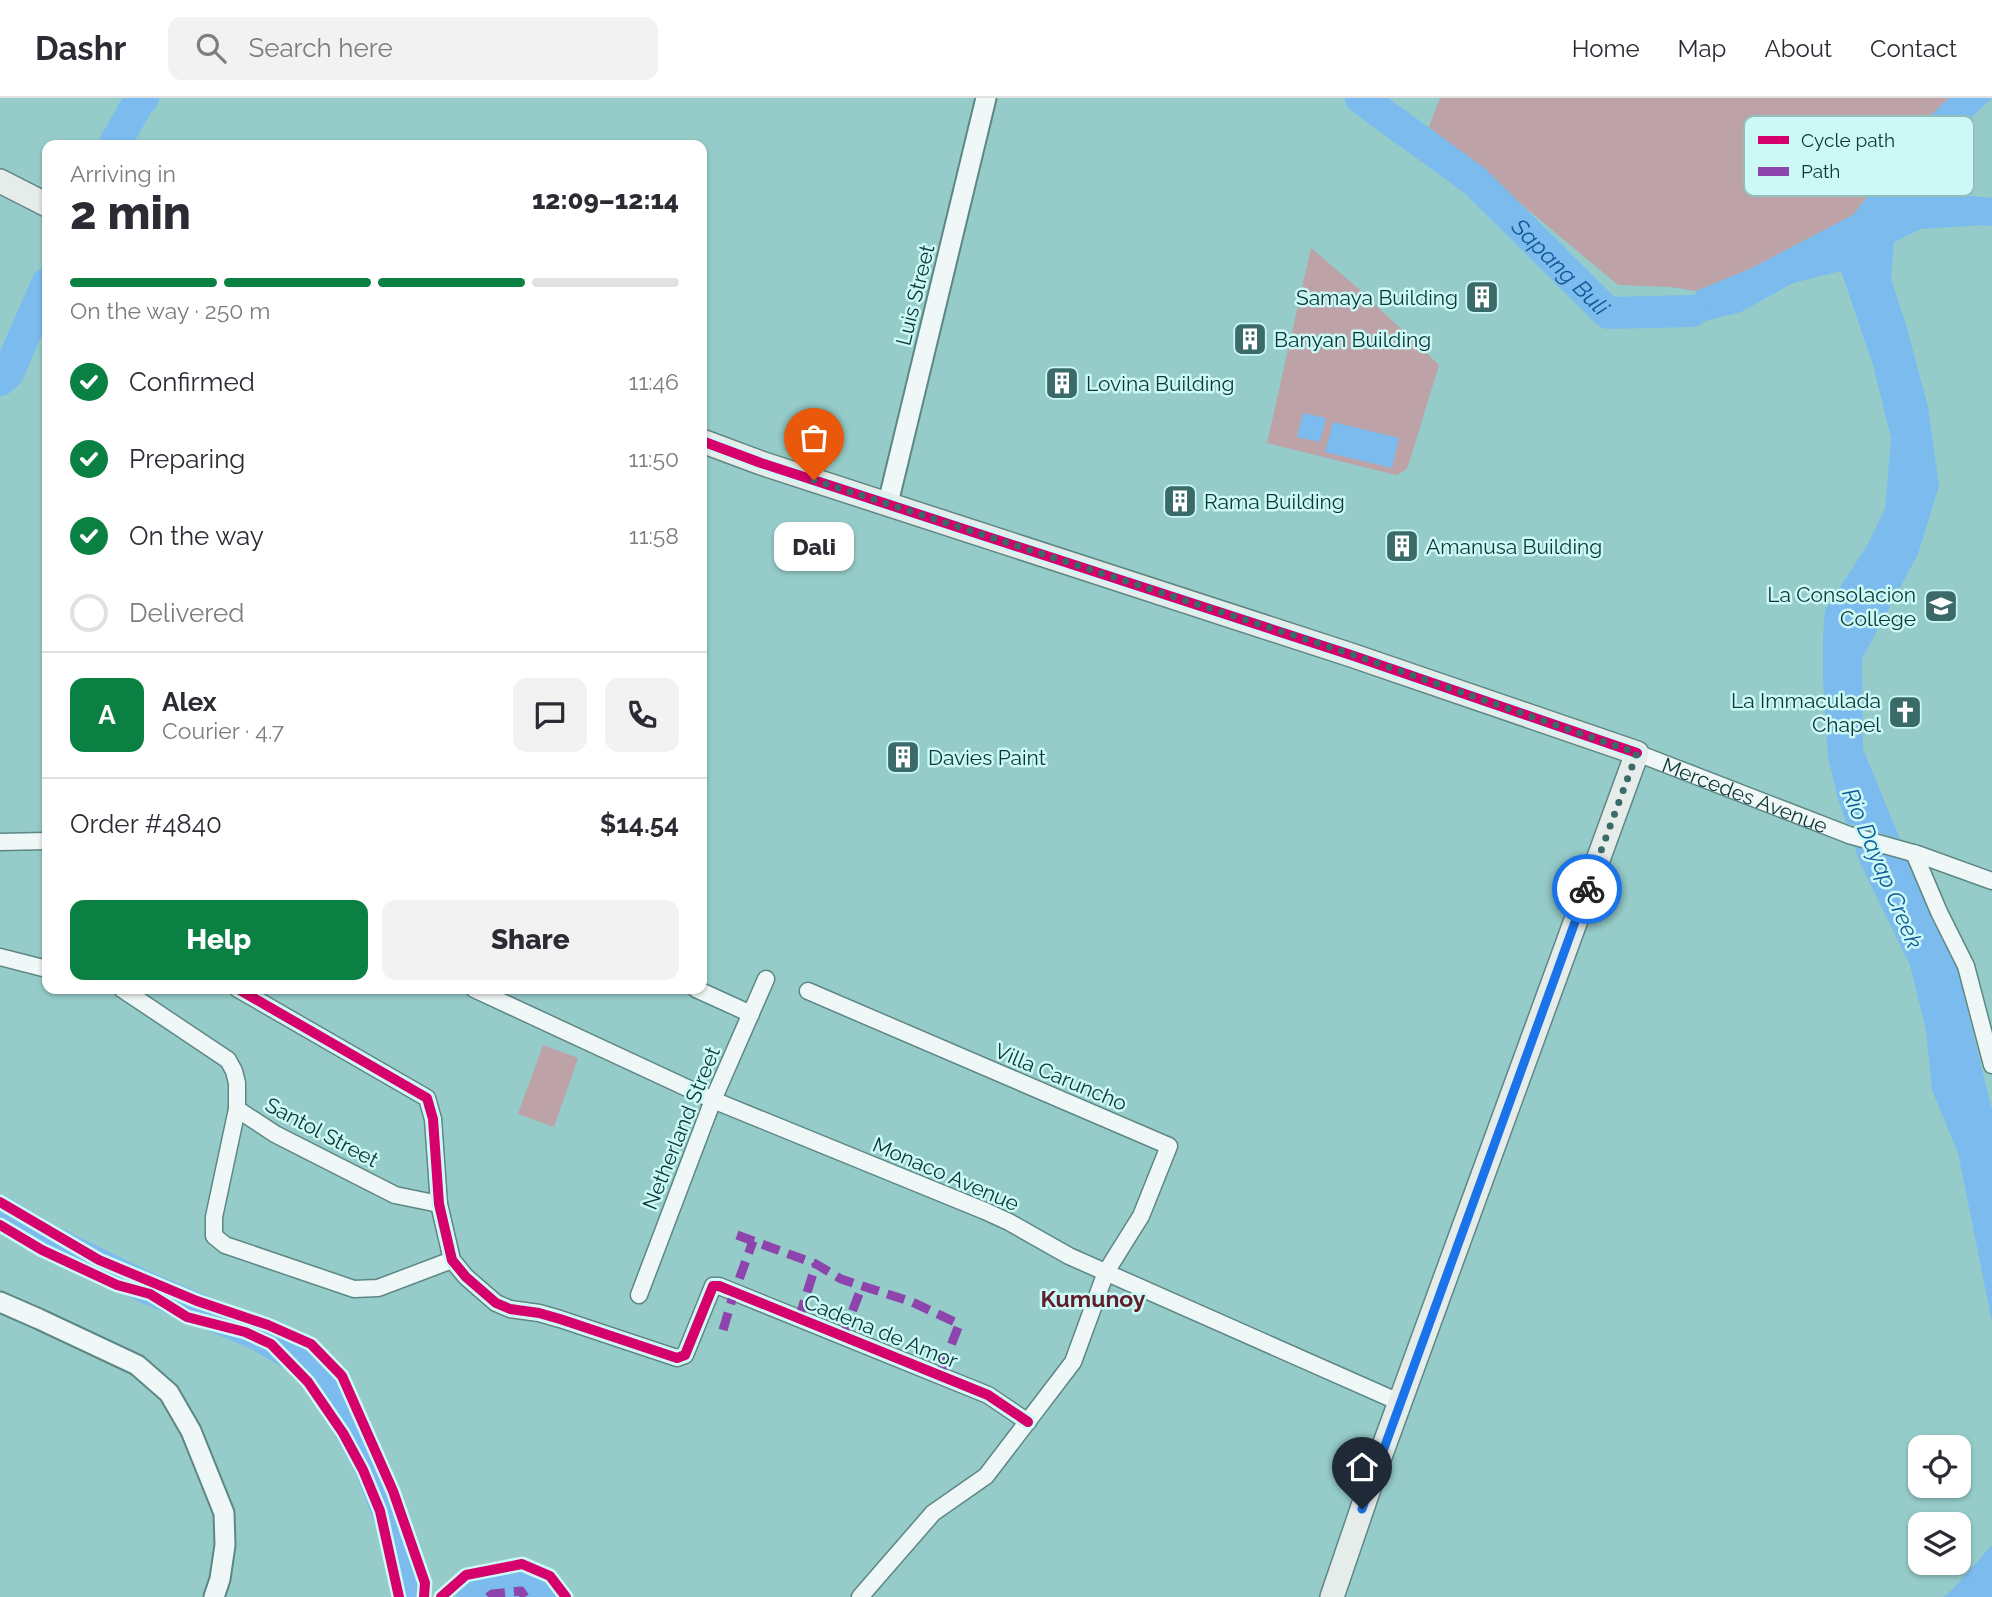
<!DOCTYPE html>
<html lang="en">
<head>
<meta charset="utf-8">
<style>
	:root { --surface:#fff; --page:#f2f2f3; --text:#2b2b33; --muted:#7c7c81; --line:#e1e1e2; --accent:#0b8043 }
	body { margin:0; font-family:Raleway,sans-serif; background:var(--page); color:var(--text); height:100vh; display:flex; flex-direction:column; font-size:26px; white-space:nowrap }
	* { box-sizing:border-box; margin:0 }
	p { font-size:23px; color:var(--muted) }
	.icon { flex:none; width:38px; height:38px; fill:none; stroke:currentColor; stroke-width:2; stroke-linecap:round; stroke-linejoin:round }
	.map { position:relative; flex:1; overflow:hidden }
	.drawer { position:absolute; left:42px; top:42px; width:665px; height:854px; display:flex; flex-direction:column; background:var(--surface); border-radius:14px; box-shadow:0 2px 5px #0004 }
	.drawer>* { flex:none }
	.buttons { position:absolute; left:1908px; top:1337px; display:grid; gap:14px }
	.buttons a { display:grid; place-items:center; width:63px; height:63px; border-radius:14px; background:var(--surface); box-shadow:0 2px 5px #0004; font-size:35px }
	.pin { position:absolute; display:grid; place-items:center; width:60px; height:60px; color:#fff; margin:-72px -30px; border-radius:50% 50% 50% 0; rotate:-45deg; box-shadow:0 0 7px #0007 }
	.pin .icon { rotate:45deg }
	.courier { position:absolute; display:grid; place-items:center; width:70px; height:70px; margin:-35px; border:5px solid #1a73e8; border-radius:50%; background:#fff; color:#222; box-shadow:0 2px 9px #0007 }
	.bubble { position:absolute; height:49px; border-radius:14px; background:var(--surface); box-shadow:0 2px 5px #0004; font-size:23px; font-weight:800; line-height:49px; text-align:center }
	.overview em { font-style:normal; font-weight:800 }
	.overview div { display:flex; flex-direction:column-reverse }
	.overview { display:flex; align-items:center; justify-content:space-between; height:119px; padding:0 28px }
	h1 { font-size:46px; font-weight:800; line-height:52px }
	.bar { display:grid; grid-template-columns:repeat(4,1fr); gap:10px 7px; align-content:center; height:84px; padding:0 28px }
	.bar i { height:9px; border-radius:5px; background:var(--line) }
	.bar .on { background:var(--accent) }
	.bar p { grid-column:span 4 }
	.line { display:flex; align-items:center; gap:18px; padding:0 28px; border-top:2px solid var(--line) }
	.line div { flex:1 }
	.round { display:grid; place-items:center; flex:none; width:74px; height:74px; border-radius:14px; background:var(--page) }
	ol { padding:0 28px; list-style:none }
	li { display:flex; align-items:center; gap:21px; height:77px }
	li p { margin-inline-start:auto }
	li .icon { padding:7px; border-radius:50%; background:var(--accent); color:#fff; stroke-width:4 }
	li:last-child { color:var(--muted) }
	li i { width:38px; height:38px; border:4px solid var(--line); border-radius:50% }
	.action { display:flex; gap:14px; margin-top:auto; padding:14px 28px }
	.action a { flex:1; height:80px; border-radius:14px; background:var(--accent); color:#fff; font-size:28px; font-weight:800; line-height:80px; text-align:center }
	.action a+a { background:var(--page); color:var(--text) }
	header { display:flex; align-items:center; gap:42px; box-sizing:border-box; height:98px; padding:0 35px; background:var(--surface); border-bottom:2px solid var(--line) }
	header strong { font-size:33px }
	nav { display:flex; gap:38px; margin-inline-start:auto; font-size:24px }
	.search { width:490px; height:63px; background:var(--page); display:flex; align-items:center; gap:18px; box-sizing:border-box; padding:0 24px; border-radius:14px; color:var(--muted); font-size:26px }
	.map>svg:first-child { display:block }
</style>
</head>
<body>
<header>
<strong>Dashr</strong>
<div class="search"><svg class="icon" aria-label="search" viewBox="0 0 24 24"><circle cx="10" cy="10" r="6"/><path d="M15 15l6 6"/></svg>Search here</div>
<nav><a>Home</a><a>Map</a><a>About</a><a>Contact</a></nav>
</header>
<div class="map">
<svg width="1992" height="1499" viewBox="0 0 1992 1499">
	<rect width="100%" height="100%" fill="#95ccc9"/>
	<g fill="#bda2a7">
		<path d="M1440 0H1949L1931 17 1853 117 1750 171 1696 193 1671 189 1618 187 1429 29Z"/>
		<path d="M1311 150 1361 193 1439 267 1410 362 1406 372 1396 377 1267 345Z"/>
		<path d="M543 947 578 960 554 1029 518 1016Z"/>
	</g>
	<g fill="#7cbbed">
		<path d="M1949 0H1992L1945 45 1925 79 1931 94 1992 100V128L1985 127 1921 131 1894 144 1891 181 1907 230 1928 309 1939 388 1918 456 1862 561 1863 651 1919 787 1955 861 1992 1012V1224L1958 1055 1932 992 1926 932 1910 867 1860 765 1838 701 1828 659 1823 584V539L1825 512 1867 448 1885 411 1891 340 1873 267 1841 173 1793 185 1741 214 1693 226 1692 213 1696 193 1750 171 1853 117 1931 17Z"/>
		<path d="M1303 315 1326 320 1320 344 1297 339Z"/>
		<path d="M1333 324 1399 340 1392 370 1325 354Z"/>
		<path d="M1992 1447V1499H1943L1952 1492Z"/>
	</g>
	<path fill="#95ccc9" d="M1843 724 1904 742 1914 765 1849 746Z"/>
	<g fill="none" stroke-linecap="round" stroke-linejoin="round">
		<g stroke="#7cbbed" stroke-width="32">
			<path id="s1" d="M1361 0 1475 83 1608 215 1692 213"/>
			<path d="M114 47 138 5 143 0"/>
			<path d="M0 282 8 275 47 186"/>
			<path d="M0 1113 45 1140 143 1188 257 1236 315 1269 368 1364 412 1476 411 1499"/>
			<path d="M472 1499 485 1489 528 1483 545 1499"/>
		</g>
		<g stroke="#5d8785" stroke-width="19">
			<g id="minor">
				<path id="s2" d="M1637 655 1849 737 1920 757 1992 783"/>
				<path d="M0 744 47 743"/>
				<path d="M1914 755 1939 814 1966 868 1992 967"/>
				<path d="M0 859 47 871"/>
				<path d="M122 891 228 962 234 973 237 985V1011L214 1119V1138L225 1147 354 1191 378 1190 452 1162"/>
				<path d="M238 891 427 1000 433 1021 439 1106 452 1162 466 1179 496 1205 510 1211 539 1215 560 1221 677 1260 685 1257 713 1188H719L988 1297 1028 1324"/>
				<path d="M474 891 713 1002 985 1113 1009 1124 1069 1158 1399 1304"/>
				<path d="M696 891 751 916"/>
				<path d="M808 893 1169 1048 1141 1118 1106 1174 1073 1264 986 1378 933 1415 860 1499"/>
				<path d="M237 1011 275 1036 395 1097 439 1106"/>
				<path d="M639 1197 713 1002 766 881"/>
			</g>
		</g>
		<g stroke="#5d8785" stroke-width="23">
			<g id="tertiary">
				<path d="M888 405 986 0"/>
				<path d="M0 1204 39 1221 137 1267 169 1295 191 1333 224 1415 225 1447 220 1481 214 1499"/>
			</g>
		</g>
		<g stroke="#5d8785" stroke-width="26">
			<g id="secondary">
				<path d="M0 83 47 107"/>
				<path d="M702 343 761 365 1351 557 1637 655 1377 1367 1332 1499"/>
			</g>
		</g>
		<use href="#minor" stroke="#eff7f7" stroke-width="16"/>
		<use href="#tertiary" stroke="#eff7f7" stroke-width="19"/>
		<use href="#secondary" stroke="#e6ecea" stroke-width="23"/>
		<g stroke="#8e44ad" stroke-width="9" stroke-dasharray="18 9" stroke-linecap="butt">
			<path d="M737 1137 816 1166 841 1181 912 1204 957 1225 959 1227 939 1278"/>
			<path d="M799 1220 816 1166"/>
			<path d="M723 1232 733 1198 753 1143"/>
			<path d="M843 1238 862 1188"/>
			<path d="M488 1499 492 1496 521 1493 525 1499"/>
		</g>
		<g stroke="#ccf9f6" stroke-width="15">
			<g id="cycleway">
				<path d="M702 343 761 365 1351 557 1637 655"/>
				<path d="M238 891 427 1000 433 1021 439 1106 452 1162 466 1179 496 1205 510 1211 539 1215 560 1221 677 1260 685 1257 713 1188H719L988 1297 1028 1324"/>
				<path d="M0 1104 99 1162 197 1203 268 1227 311 1246 342 1278 393 1393 425 1485 424 1499"/>
				<path d="M0 1127 42 1152 117 1187 150 1196 187 1219 245 1234 271 1246 308 1284 343 1335 363 1372 380 1413 399 1499"/>
				<path d="M441 1499 466 1477 522 1466 550 1478 566 1499"/>
			</g>
		</g>
		<use href="#cycleway" stroke="#d6006c" stroke-width="10"/>
	</g>
	<g fill="none" stroke-linecap="round" stroke-linejoin="round">
		<path stroke="#3b6b69" stroke-width="7" stroke-dasharray="0 12.6" d="M814 382 1351 556 1637 655 1587 791"/>
		<path stroke="#1a73e8" stroke-width="9" d="M1362 1411 1587 791"/>
	</g>
	<defs>
		<g id="building-square" transform="scale(1.75)"><rect x="-9" y="-9" width="18" height="18" rx="4" fill="#3b6b69" stroke="#ccf9f6"/><path d="M-4-6H4V6H1V3H-1V6H-4ZM-2.5-4.3h1.7v1.8h-1.7ZM.8-4.3h1.7v1.8H.8ZM-2.5-1h1.7V.8h-1.7ZM.8-1h1.7V.8H.8Z" fill="#fff"/></g>
		<g id="school-square" transform="scale(1.75)"><rect x="-9" y="-9" width="18" height="18" rx="4" fill="#3b6b69" stroke="#ccf9f6"/><path d="M0-5L7-2L0 1L-7-2ZM-4 1L0 2.5L4 1V4Q0 6-4 4Z" fill="#fff"/></g>
		<g id="church-square" transform="scale(1.75)"><rect x="-9" y="-9" width="18" height="18" rx="4" fill="#3b6b69" stroke="#ccf9f6"/><path d="M-1.2-6h2.4v3.5h3.3v2.4h-3.3V6h-2.4V-.1h-3.3v-2.4h3.3Z" fill="#fff"/></g>
	</defs>
	<g fill-rule="evenodd">
		<use href="#building-square" x="1482" y="199"/>
		<use href="#building-square" x="1250" y="241"/>
		<use href="#building-square" x="1062" y="285"/>
		<use href="#building-square" x="1180" y="403"/>
		<use href="#building-square" x="1402" y="448"/>
		<use href="#school-square" x="1941" y="508"/>
		<use href="#church-square" x="1905" y="614"/>
		<use href="#building-square" x="903" y="659"/>
	</g>
	<g text-anchor="middle" dominant-baseline="central" stroke-width="5" stroke-linejoin="round" paint-order="stroke">
		<g font-size="21" fill="#0a3735" stroke="#ccf9f6">
			<text transform="translate(915 197) rotate(-76)">Luis Street</text>
			<text stroke="none"><textPath href="#s2" startOffset="116">Mercedes Avenue</textPath></text>
			<text transform="translate(1061 979) rotate(23)">Villa Caruncho</text>
			<text transform="translate(681 1030) rotate(-68)">Netherland Street</text>
			<text transform="translate(322 1034) rotate(28)">Santol Street</text>
			<text transform="translate(946 1076) rotate(23)">Monaco Avenue</text>
			<text transform="translate(881 1233) rotate(22)">Cadena de Amor</text>
		</g>
		<g font-size="21" fill="#0a3735" stroke="#ccf9f6" text-anchor="start">
			<text x="1458" y="199" text-anchor="end">Samaya Building</text>
			<text x="1274" y="241">Banyan Building</text>
			<text x="1086" y="285">Lovina Building</text>
			<text x="1204" y="403">Rama Building</text>
			<text x="1426" y="448">Amanusa Building</text>
			<text x="1916" y="496" text-anchor="end">La Consolacion<tspan x="1916" dy="24">College</tspan></text>
			<text x="1881" y="602" text-anchor="end">La Immaculada<tspan x="1881" dy="24">Chapel</tspan></text>
			<text x="928" y="659">Davies Paint</text>
		</g>
		<g font-size="23" font-style="italic" fill="#115999" stroke="#ccf9f6">
			<text stroke="none"><textPath href="#s1" startOffset="262">Sapang Buli</textPath></text>
			<text transform="translate(1883 770) rotate(67)">Rio Dayap Creek</text>
		</g>
		<g font-size="23" font-weight="bold" fill="#631e2d" stroke="#ccf9f6">
			<text x="1093" y="1200">Kumunoy</text>
		</g>
	</g>
	<rect x="1744" y="18" width="230" height="80" rx="10" fill="#ccf9f6" stroke="#92bfbc" stroke-width="2"/>
	<rect x="1758" y="38" width="31" height="8" fill="#d6006c"/>
	<rect x="1758" y="69" width="31" height="9" fill="#8e44ad"/>
	<g font-size="19" fill="#0a3735">
		<text x="1801" y="49">Cycle path</text>
		<text x="1801" y="80">Path</text>
	</g>
</svg>
<div class="buttons">
<a><svg class="icon" aria-label="locate" viewBox="0 0 24 24"><circle cx="12" cy="12" r="6"/><path d="M12 2v4M12 18v4M2 12h4M18 12h4"/></svg></a>
<a><svg class="icon" aria-label="layers" viewBox="0 0 24 24"><path d="M12 4l9 5-9 5-9-5zM3 14l9 5 9-5"/></svg></a>
</div>
<div class="pin" style="left:814px;top:382px;background:#ea580c"><svg class="icon" aria-label="bag" viewBox="0 0 24 24"><path d="M5 8h14l-1 12H6zM9 8a3 3 0 0 1 6 0"/></svg></div>
<div class="pin" style="left:1362px;top:1411px;background:#1f2937"><svg class="icon" aria-label="home" viewBox="0 0 24 24"><path d="M3 11l9-7 9 7M6 9v11h12V9"/></svg></div>
<div class="courier" style="left:1587px;top:791px"><svg class="icon" aria-label="bike" viewBox="0 0 24 24"><circle cx="6" cy="16" r="4"/><circle cx="18" cy="16" r="4"/><path d="M6 16l4-8h5l3 8M10 8l3 8H6M13 5h3"/></svg></div>
<div class="bubble" style="left:774px;top:424px;width:80px">Dali</div>
<section class="drawer">
<div class="overview"><div><h1>2 min</h1><p>Arriving in</p></div><em>12:09–12:14</em></div>
<div class="bar"><i class="on"></i><i class="on"></i><i class="on"></i><i></i><p>On the way · 250 m</p></div>
<ol>
<li><svg class="icon" aria-label="check" viewBox="0 0 24 24"><path d="M5 12l5 5 9-10"/></svg>Confirmed<p>11:46</p></li>
<li><svg class="icon" aria-label="check" viewBox="0 0 24 24"><path d="M5 12l5 5 9-10"/></svg>Preparing<p>11:50</p></li>
<li><svg class="icon" aria-label="check" viewBox="0 0 24 24"><path d="M5 12l5 5 9-10"/></svg>On the way<p>11:58</p></li>
<li><i></i>Delivered</li>
</ol>
<div class="line" style="height:126px"><b class="round" style="background:var(--accent);color:#fff">A</b><div><b>Alex</b><p>Courier · 4.7</p></div><a class="round"><svg class="icon" aria-label="chat" viewBox="0 0 24 24"><path d="M4 5h16v11H9l-5 4z"/></svg></a><a class="round"><svg class="icon" aria-label="phone" viewBox="0 0 24 24"><path d="M5 4h4l2 5-3 2q2 4 5 5l2-3 5 2v4C11 20 4 13 5 4z"/></svg></a></div>
<div class="line" style="height:91px"><div>Order #4840</div><b>$14.54</b></div>
<div class="action"><a>Help</a><a>Share</a></div>
</section>
</div>
</body>
</html>
